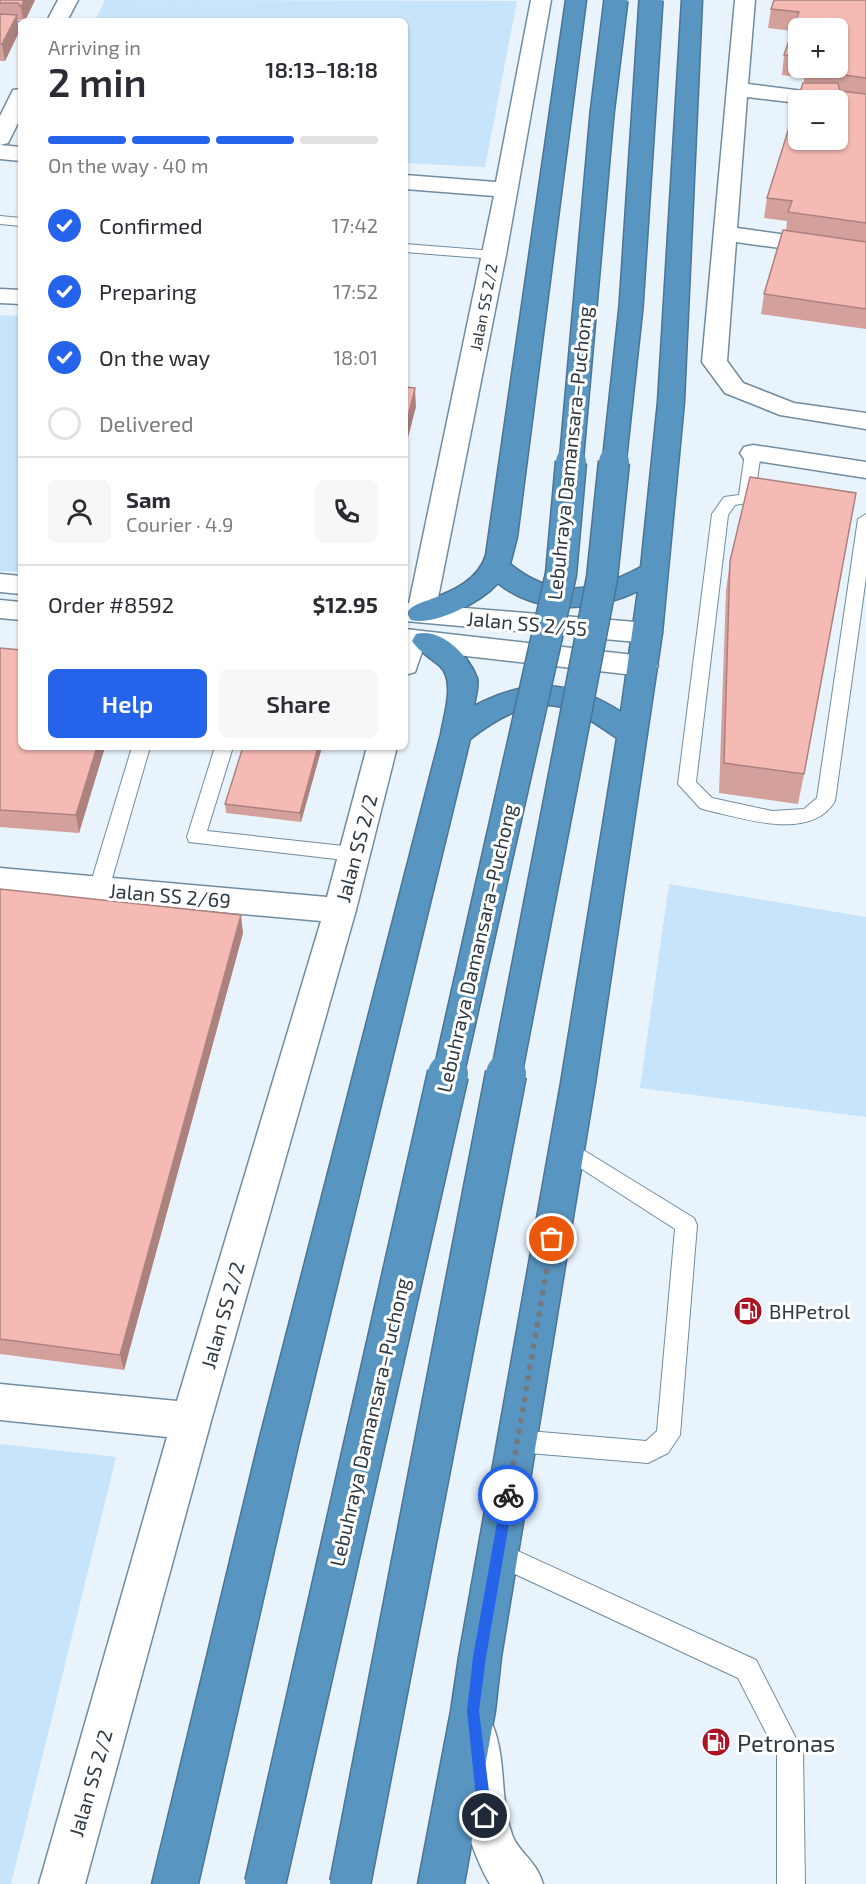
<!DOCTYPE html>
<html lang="en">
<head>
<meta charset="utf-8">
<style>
	:root { --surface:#fff; --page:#f7f7f7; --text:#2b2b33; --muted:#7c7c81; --line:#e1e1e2; --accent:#2563eb }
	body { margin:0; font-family:"Exo 2",sans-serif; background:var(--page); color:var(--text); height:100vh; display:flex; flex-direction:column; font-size:22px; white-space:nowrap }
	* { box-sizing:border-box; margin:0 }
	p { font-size:20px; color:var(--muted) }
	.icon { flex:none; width:33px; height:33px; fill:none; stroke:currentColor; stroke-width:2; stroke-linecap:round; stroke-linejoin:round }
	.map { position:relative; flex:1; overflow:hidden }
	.panel { position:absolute; left:18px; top:18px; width:390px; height:732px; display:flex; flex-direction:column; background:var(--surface); border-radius:9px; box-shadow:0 2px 4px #0004 }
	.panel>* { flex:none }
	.tools { position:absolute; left:788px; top:18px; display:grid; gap:12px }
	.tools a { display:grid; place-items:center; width:60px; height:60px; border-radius:9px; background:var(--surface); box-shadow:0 2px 4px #0004; font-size:30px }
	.pin { position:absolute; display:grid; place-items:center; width:51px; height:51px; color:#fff; margin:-26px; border:3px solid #fff; border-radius:50%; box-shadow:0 2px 6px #0007 }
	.courier { position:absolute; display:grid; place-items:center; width:60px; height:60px; margin:-30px; border:4px solid #2563eb; border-radius:50%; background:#fff; color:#222; box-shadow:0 2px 8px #0007 }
	.overview em { font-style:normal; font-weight:600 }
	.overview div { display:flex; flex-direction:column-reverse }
	.overview { display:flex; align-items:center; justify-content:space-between; height:102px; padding:0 30px }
	h1 { font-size:39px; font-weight:600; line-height:45px }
	.bar { display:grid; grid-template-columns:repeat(4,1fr); gap:9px 6px; align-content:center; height:72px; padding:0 30px }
	.bar i { height:8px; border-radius:4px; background:var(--line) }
	.bar .selected { background:var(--accent) }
	.bar p { grid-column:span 4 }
	.line { display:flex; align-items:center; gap:15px; padding:0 30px; border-top:2px solid var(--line) }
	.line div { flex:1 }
	.round { display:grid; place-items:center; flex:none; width:63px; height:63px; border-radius:9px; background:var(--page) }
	ol { padding:0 30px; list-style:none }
	li { display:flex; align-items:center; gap:18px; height:66px }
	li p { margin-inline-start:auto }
	li .icon { padding:6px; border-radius:50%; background:var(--accent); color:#fff; stroke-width:4 }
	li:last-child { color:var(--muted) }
	li i { width:33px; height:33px; border:3px solid var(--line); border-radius:50% }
	.cta { display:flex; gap:12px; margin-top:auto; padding:12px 30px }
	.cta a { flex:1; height:69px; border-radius:9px; background:var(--accent); color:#fff; font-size:24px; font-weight:600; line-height:69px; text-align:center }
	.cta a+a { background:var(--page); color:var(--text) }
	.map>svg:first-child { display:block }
</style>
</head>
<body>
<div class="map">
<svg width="866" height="1884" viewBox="0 0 866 1884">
	<rect width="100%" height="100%" fill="#e8f3fc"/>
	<g fill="#c7e4fa">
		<path d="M105 0 517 1 485 167 405 163V21H95Z"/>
		<path d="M0 315 21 316V572L0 571Z"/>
		<path d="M669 884 866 917V1117L640 1088Z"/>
		<path d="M0 1444 116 1457 11 1884H0Z"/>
	</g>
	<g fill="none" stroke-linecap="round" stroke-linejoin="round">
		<g stroke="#718ca0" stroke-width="2">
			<g id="service">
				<path d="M0 21 21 22V30L0 29Z"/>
				<path d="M0 216 21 218V226L0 224Z"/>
				<path d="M405 244 494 251 501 255 494 259 405 252Z"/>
				<path d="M753 448 761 453 754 499 752 502 735 505 728 515 696 782 712 798 772 811 804 809 817 798 858 519 866 514V577L835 801C811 842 742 818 706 810L700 808 678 784 712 514 724 497 739 495 745 453Z"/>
				<path d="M132 747H150L109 889 106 894 99 896 92 894 89 889Z"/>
				<path d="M215 747H233L207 831 353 847 360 849 362 854 360 859 353 861 189 842 187 837Z"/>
				<path d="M567 1140 694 1218 697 1225 680 1435 668 1453 648 1463 517 1452 509 1449 505 1441 509 1433 517 1430 646 1441 657 1431 675 1229 560 1155 556 1149 560 1143Z"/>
				<path d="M498 1542 756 1660 803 1752 805 1884H777V1754L738 1678 489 1562 486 1554 489 1546Z"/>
			</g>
		</g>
		<g stroke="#718ca0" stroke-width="3">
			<g id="minor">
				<path d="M58 0H78L67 21H47Z"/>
				<path d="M531 0H551L506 255 435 613 431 620 421 622 411 620 407 613 494 196 405 189V175L496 182Z"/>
				<path d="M735 0H755L748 84 826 94 834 95 837 100H798V103L747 97 737 228 866 246V260L736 242 727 361 743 383 794 403 866 413V429L780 415 725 393 702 362Z"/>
				<path d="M21 89V117L8 143 0 145V116L13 90Z"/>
				<path d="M0 145 21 147V161L0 159Z"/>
				<path d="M0 289 21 290V304L0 303Z"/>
				<path d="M753 445 866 462V478L744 459 740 453 744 447Z"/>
				<path d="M412 630 422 633 426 640 415 672 405 675V632Z"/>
				<path d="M367 747H397L356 910 211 1421 85 1884H39L167 1437 0 1420V1384L177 1401 321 921 0 892V868L327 897Z"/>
			</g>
		</g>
		<g stroke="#718ca0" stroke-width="3">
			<g id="tertiary">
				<path d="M0 574 21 576V594L0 592Z"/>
				<path d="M0 600 21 602V620L0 618Z"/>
				<path d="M405 603 648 623 658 626 662 633 658 640 648 643 405 621Z"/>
				<path d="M405 629 643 656 653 659 658 666 653 673 643 676 405 649Z"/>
				<path d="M477 1720 493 1726C507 1761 499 1801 513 1837 518 1849 528 1856 535 1867 539 1872 541 1878 543 1884H490C468 1847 444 1767 461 1726Z"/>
			</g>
		</g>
		<g stroke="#4a7595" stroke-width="3">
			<path id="motorway" d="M566 0H586L517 537 510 564C553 600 595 592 641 567L658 402 682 0H702L684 402 662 633 595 1083 501 1657 495 1711 464 1884H418L451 1711 459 1657 561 1083 617 738C601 728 586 715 568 709 533 696 497 718 470 739L299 1441 198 1884H152L259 1441 441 734C444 715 456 681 440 666 430 657 419 652 412 641L416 634C441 627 468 655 477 678 479 686 475 698 474 706 528 678 570 679 621 712L638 591C595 612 537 615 498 583 481 602 435 626 411 620L407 613C412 604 422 603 431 599 454 591 479 579 486 555Z"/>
		</g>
		<use href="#service" fill="#fff" fill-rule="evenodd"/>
		<use href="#minor" fill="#fff" fill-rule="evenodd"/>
		<use href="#tertiary" fill="#fff" fill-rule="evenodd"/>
		<use href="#motorway" fill="#5995c1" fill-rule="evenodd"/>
		<g stroke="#4a7595" stroke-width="26" stroke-linecap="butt">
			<g id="motorway-bridge-far2">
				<path d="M571 464 602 114 616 0"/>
				<path d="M614 464 631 307 651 0"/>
			</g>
		</g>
		<g stroke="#4a7595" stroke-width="33" stroke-linecap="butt">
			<g id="motorway-bridge-far1">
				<path d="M448 1076 561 574 571 462"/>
				<path d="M506 1076 602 578 614 462"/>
			</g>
		</g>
		<g stroke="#4a7595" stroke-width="43" stroke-linecap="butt">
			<g id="motorway-bridge">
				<path d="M265 1884 448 1074"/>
				<path d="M350 1884 506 1074"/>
			</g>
		</g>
		<use href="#motorway-bridge-far2" stroke="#5995c1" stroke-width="23"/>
		<use href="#motorway-bridge-far1" stroke="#5995c1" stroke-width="30"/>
		<use href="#motorway-bridge" stroke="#5995c1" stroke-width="40"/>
	</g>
	<g fill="#d4a09c" fill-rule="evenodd">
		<path d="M0 0H35L25 21 17 20 19 32 5 61H0Z"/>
		<path d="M866 0V329L761 314 764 294 786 231 787 221 764 218 767 198 804 83V78L782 75 784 55 792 31 768 28 771 9ZM798 28 837 68H798Z"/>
		<path d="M730 561 804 774 798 804 719 793 726 591Z"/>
		<path d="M0 648 21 747H105L79 833 0 827Z"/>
		<path d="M322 747 301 822 226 813 225 804Z"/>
		<path d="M0 889 243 933 124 1370 0 1354Z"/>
	</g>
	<g fill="#ac827f">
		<path d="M24 0H35L25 21H23L21 7Z"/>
		<path d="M17 15 19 32 5 61 2 44Z"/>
		<path d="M415 388 416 407 405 449V430Z"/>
		<path d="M97 747H105L79 833 76 815Z"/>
		<path d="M318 747H322L301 822 300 813Z"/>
		<path d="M241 915 243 933 124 1370 120 1355Z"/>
	</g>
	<g fill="#f6bab5" stroke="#ac827f" stroke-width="1.5" fill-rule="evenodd">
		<path d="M0 0H24L21 7 18 3H0Z"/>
		<path d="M774 0H866V78L806 70V68H837V28H798V57L784 55 799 12 771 9Z"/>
		<path d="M0 14 17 15 2 44H0Z"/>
		<path d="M803 83H838L840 91 866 94V223L788 212 792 201 767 198ZM798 100H837V140H798Z"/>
		<path d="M783 230 866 242V309L764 294Z"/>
		<path d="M405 387 415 388 405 430Z"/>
		<path d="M750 477 856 493 804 774 724 763 730 561Z"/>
		<path d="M0 648 21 650V747H97L76 815 0 810Z"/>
		<path d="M243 747H318L300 813 225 804Z"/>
		<path d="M0 889 241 915 120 1355 0 1339Z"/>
	</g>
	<path fill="#2563eb" d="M508 1489 514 1495 486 1657 479 1711 492 1816 490 1821 485 1823 480 1821 478 1816 467 1711 473 1657 502 1495Z"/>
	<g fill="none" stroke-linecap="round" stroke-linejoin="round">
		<path stroke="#707b84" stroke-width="6" stroke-dasharray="0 10.8" d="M508 1495 552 1239"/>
	</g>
	<defs>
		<g id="fuel-disc" transform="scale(1.5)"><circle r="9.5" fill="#aa1423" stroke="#fff"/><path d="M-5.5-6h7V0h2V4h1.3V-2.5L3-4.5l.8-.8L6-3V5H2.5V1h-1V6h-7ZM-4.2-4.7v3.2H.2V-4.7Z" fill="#fff"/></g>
	</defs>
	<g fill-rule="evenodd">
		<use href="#fuel-disc" x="748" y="1311"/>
		<use href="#fuel-disc" x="716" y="1742"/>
	</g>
	<g text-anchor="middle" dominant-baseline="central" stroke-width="6" stroke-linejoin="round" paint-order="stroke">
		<g font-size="16" fill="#2f3a43" stroke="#fff">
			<text transform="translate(483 307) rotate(-79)">Jalan SS 2/2</text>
		</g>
		<g font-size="20" fill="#2f3a43" stroke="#fff">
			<text transform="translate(569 453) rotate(-84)">Lebuhraya Damansara–Puchong</text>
			<text transform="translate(527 623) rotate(5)">Jalan SS 2/55</text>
			<text transform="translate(356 848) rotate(-75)">Jalan SS 2/2</text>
			<text transform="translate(170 895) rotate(5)">Jalan SS 2/69</text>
			<text transform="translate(476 948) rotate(-77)">Lebuhraya Damansara–Puchong</text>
			<text transform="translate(222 1315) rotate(-74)">Jalan SS 2/2</text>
			<text transform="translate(369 1422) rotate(-77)">Lebuhraya Damansara–Puchong</text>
			<text transform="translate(90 1783) rotate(-74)">Jalan SS 2/2</text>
		</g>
		<g font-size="20" fill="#2f3a43" stroke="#fff" text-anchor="start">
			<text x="769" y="1311">BHPetrol</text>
		</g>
		<g font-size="24" fill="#2f3a43" stroke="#fff" text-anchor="start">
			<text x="737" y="1742">Petronas</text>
		</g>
	</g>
</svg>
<div class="tools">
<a>+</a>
<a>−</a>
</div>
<div class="pin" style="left:552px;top:1239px;background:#ea580c"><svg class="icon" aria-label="bag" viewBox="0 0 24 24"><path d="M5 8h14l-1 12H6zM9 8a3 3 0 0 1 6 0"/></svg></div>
<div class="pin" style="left:485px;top:1816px;background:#1f2937"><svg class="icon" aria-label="home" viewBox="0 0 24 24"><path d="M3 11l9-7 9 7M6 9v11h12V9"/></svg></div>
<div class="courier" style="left:508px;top:1495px"><svg class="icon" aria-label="bike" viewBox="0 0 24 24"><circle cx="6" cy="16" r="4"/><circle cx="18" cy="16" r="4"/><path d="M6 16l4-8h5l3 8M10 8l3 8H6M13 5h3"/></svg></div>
<section class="panel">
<div class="overview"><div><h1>2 min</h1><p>Arriving in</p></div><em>18:13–18:18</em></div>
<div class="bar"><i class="selected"></i><i class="selected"></i><i class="selected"></i><i></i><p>On the way · 40 m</p></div>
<ol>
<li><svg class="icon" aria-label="check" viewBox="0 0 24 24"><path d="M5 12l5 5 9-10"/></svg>Confirmed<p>17:42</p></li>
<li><svg class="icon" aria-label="check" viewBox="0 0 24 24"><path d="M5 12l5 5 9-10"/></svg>Preparing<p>17:52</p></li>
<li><svg class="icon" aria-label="check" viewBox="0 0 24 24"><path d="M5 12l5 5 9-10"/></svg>On the way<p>18:01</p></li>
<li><i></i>Delivered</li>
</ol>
<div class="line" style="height:108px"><a class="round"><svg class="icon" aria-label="person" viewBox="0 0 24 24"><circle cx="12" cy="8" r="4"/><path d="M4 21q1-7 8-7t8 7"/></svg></a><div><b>Sam</b><p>Courier · 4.9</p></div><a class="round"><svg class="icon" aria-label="phone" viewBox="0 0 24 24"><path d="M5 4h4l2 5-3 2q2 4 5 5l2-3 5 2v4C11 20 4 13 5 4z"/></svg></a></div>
<div class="line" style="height:78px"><div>Order #8592</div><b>$12.95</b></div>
<div class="cta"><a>Help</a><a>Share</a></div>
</section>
</div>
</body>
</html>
